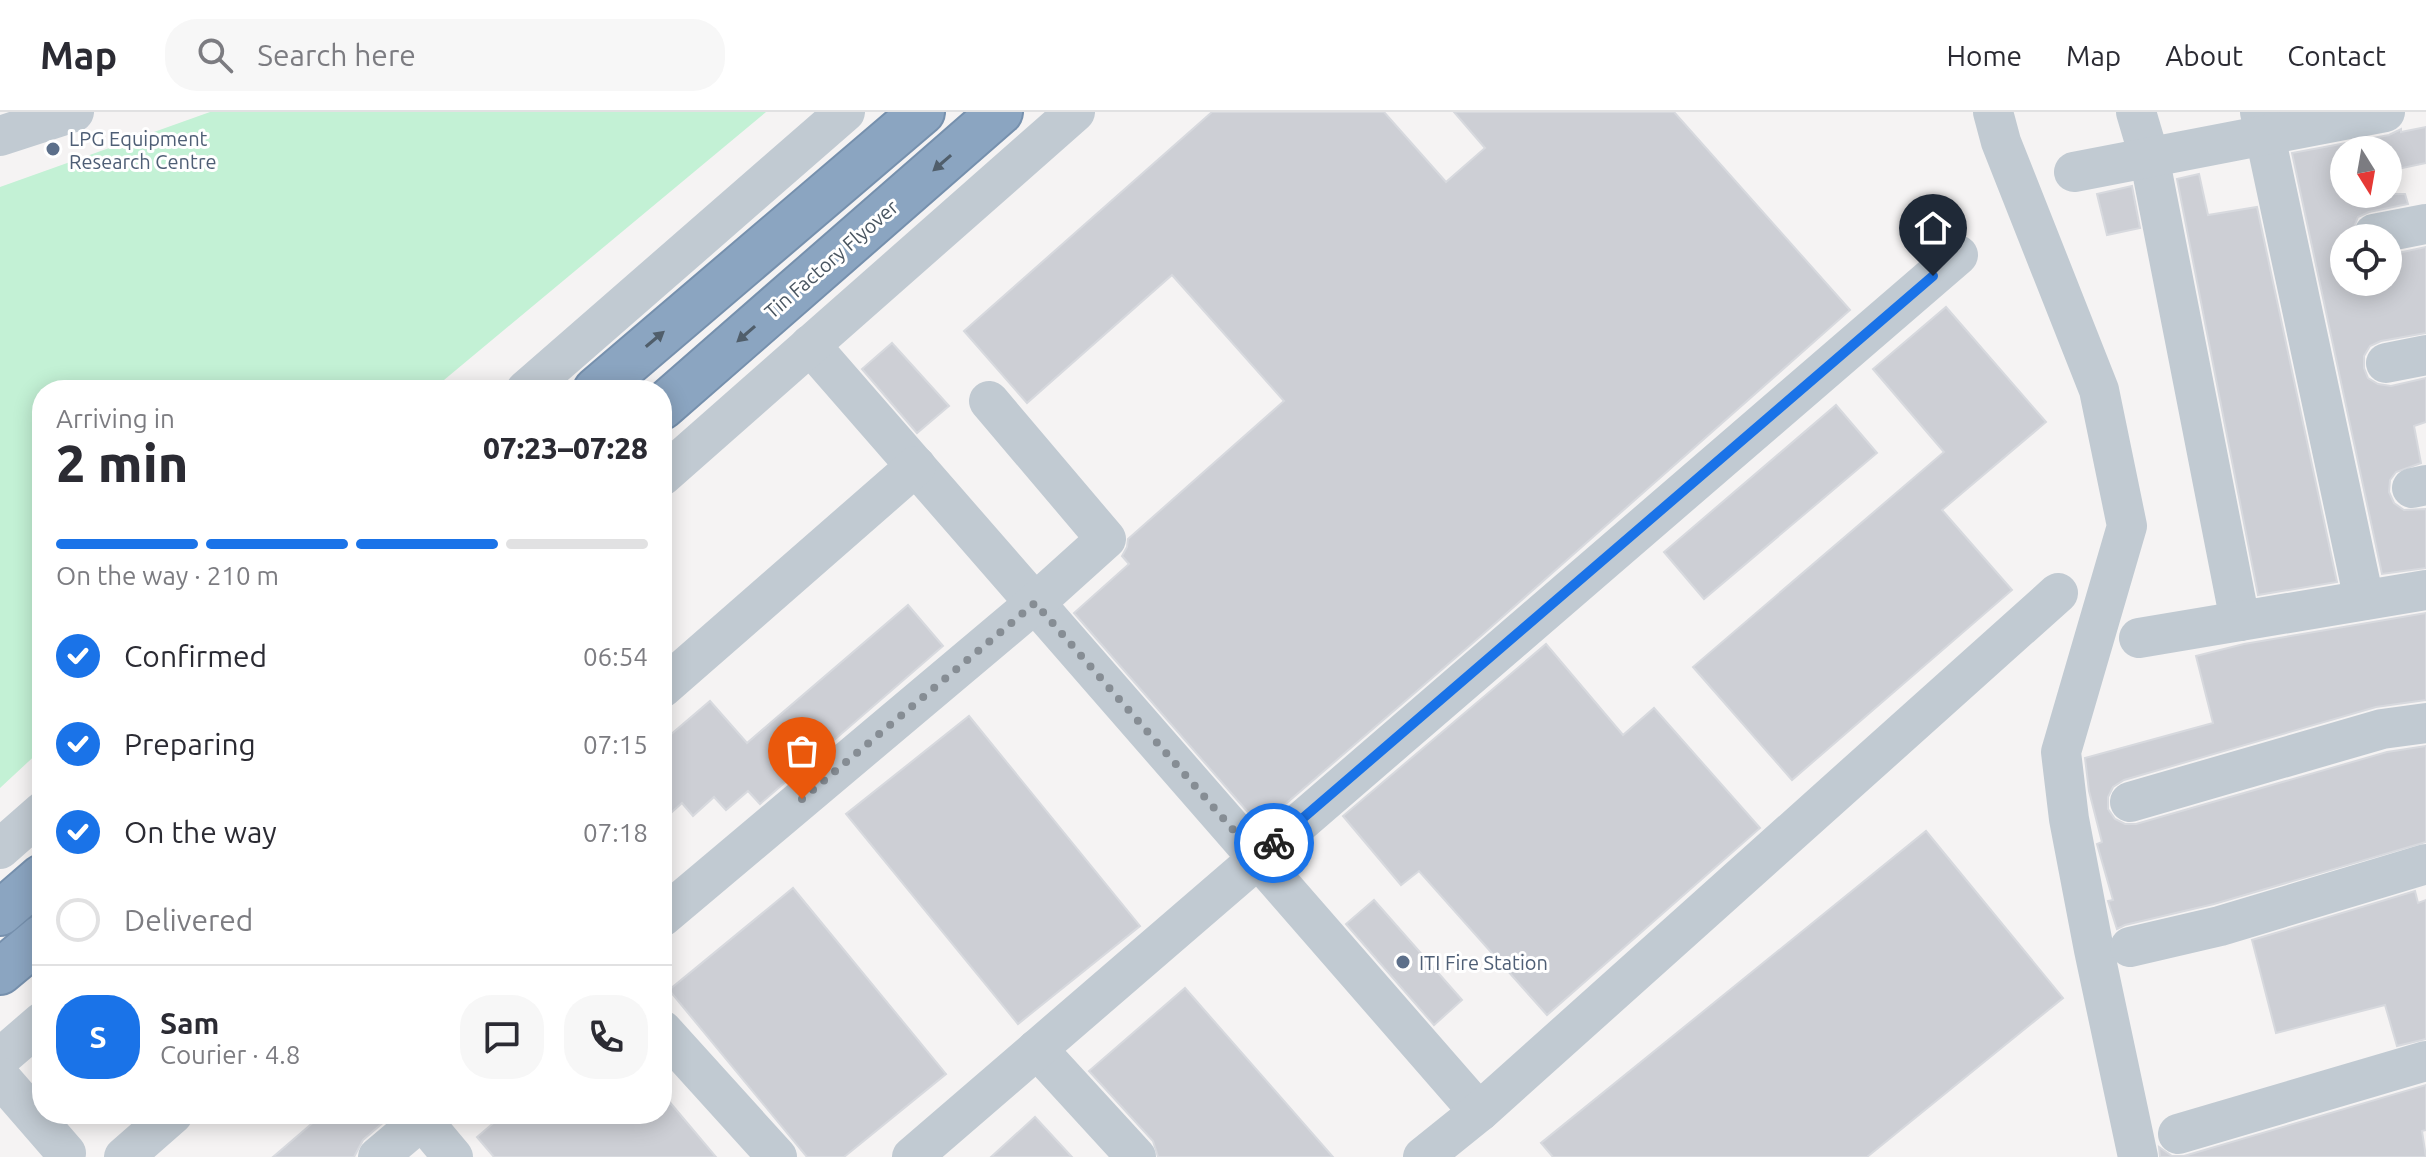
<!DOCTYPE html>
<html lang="en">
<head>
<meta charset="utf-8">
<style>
	:root { --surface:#fff; --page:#f7f7f7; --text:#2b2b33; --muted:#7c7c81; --line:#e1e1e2; --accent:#1a73e8 }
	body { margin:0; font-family:Ubuntu,sans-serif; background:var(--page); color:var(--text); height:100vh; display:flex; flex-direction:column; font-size:30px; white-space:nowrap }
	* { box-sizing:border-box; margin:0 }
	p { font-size:26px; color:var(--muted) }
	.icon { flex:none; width:44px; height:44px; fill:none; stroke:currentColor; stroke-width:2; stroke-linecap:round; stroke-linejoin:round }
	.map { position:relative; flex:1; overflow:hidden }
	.side { position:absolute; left:32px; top:268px; width:640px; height:744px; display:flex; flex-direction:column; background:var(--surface); border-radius:32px; box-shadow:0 4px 20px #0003 }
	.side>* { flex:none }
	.needle { width:52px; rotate:169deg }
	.controls { position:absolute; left:2330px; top:24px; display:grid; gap:16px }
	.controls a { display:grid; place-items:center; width:72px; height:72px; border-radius:50%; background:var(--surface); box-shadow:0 4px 20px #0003; font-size:40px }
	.pin { position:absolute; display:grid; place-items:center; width:68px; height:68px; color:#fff; margin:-82px -34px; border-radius:50% 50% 50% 0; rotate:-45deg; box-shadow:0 0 8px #0007 }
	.pin .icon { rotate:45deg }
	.courier { position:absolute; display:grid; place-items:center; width:80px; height:80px; margin:-40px; border:6px solid #1a73e8; border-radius:50%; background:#fff; color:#222; box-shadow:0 2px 10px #0007 }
	.summary em { font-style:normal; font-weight:800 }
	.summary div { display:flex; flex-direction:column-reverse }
	.summary { display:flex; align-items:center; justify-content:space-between; height:136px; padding:0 24px }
	h1 { font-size:52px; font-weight:800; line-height:60px }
	.bar { display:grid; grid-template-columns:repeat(4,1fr); gap:12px 8px; align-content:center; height:96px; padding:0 24px }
	.bar i { height:10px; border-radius:6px; background:var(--line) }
	.bar .current { background:var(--accent) }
	.bar p { grid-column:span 4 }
	.line { display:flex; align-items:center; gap:20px; padding:0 24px; border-top:2px solid var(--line) }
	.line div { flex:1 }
	.round { display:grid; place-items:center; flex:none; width:84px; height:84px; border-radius:32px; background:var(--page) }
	ol { padding:0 24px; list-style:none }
	li { display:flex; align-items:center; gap:24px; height:88px }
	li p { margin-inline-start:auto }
	li .icon { padding:8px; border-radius:50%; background:var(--accent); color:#fff; stroke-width:4 }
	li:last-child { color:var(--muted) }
	li i { width:44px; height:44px; border:4px solid var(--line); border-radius:50% }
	header { display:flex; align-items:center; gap:48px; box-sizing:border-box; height:112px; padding:0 40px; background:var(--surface); border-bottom:2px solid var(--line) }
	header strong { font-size:38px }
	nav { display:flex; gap:44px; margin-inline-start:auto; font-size:28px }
	.search { width:560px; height:72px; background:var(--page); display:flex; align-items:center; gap:20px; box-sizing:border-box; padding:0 28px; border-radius:32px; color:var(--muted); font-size:30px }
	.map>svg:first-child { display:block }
</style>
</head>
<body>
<header>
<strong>Map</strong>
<div class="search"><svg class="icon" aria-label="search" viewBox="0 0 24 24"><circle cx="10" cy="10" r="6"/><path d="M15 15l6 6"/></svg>Search here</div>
<nav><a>Home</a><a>Map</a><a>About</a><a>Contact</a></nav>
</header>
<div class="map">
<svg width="2426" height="1045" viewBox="0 0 2426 1045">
	<rect width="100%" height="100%" fill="#f5f3f3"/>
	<path fill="#c3f1d5" d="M210 0H766L432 278H42V637L0 676V75Z"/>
	<g fill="#cdcfd5" stroke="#d7d9de" stroke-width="2">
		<path d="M1212 0H1384L1446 70 1485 36 1454 0H1674L1850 198 1482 523 1260 714 1074 501 1129 452 1122 444 1127 435 1128 427 1284 289 1172 163 1027 291 964 219Z"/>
		<path d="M2426 15V51L2388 59V38H2344V82H2405L2408 92 2369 100 2358 105 2352 120 2344 122V170H2388V143L2426 135V221L2381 229 2370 234 2364 244V256L2368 266 2378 272 2391 274 2426 266V310L2414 314 2421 351 2396 360 2390 368 2389 380 2394 391 2404 398 2426 397V456L2382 462 2292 41 2389 23 2401 17V20Z"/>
		<path d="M2199 62 2208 103 2257 95 2337 470 2258 483 2177 67Z"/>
		<path d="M2132 74 2140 116 2107 123 2097 82Z"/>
		<path d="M1946 195 2046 310 1942 398 2012 478 1792 668 1693 555 1944 340 1873 257Z"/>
		<path d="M892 231 949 294 917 321 862 257Z"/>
		<path d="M1836 293 1877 341 1704 487 1664 440Z"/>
		<path d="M908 493 943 534 760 692 748 679 726 698 714 685 693 704 682 691 662 709V630L710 589 747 631Z"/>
		<path d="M2426 501V588L2376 595 2124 668 2113 675 2108 685V697L2115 707 2125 712H2136L2387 640 2426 634V730L2214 792 2125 813 2117 817 2108 789 2113 788 2097 732 2102 730 2089 679 2085 646 2213 611 2196 544 2244 532Z"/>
		<path d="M1546 532 1623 623 1654 596 1760 716 1547 903 1419 759 1401 773 1343 704Z"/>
		<path d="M969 604 1140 814 1018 912 846 702Z"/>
		<path d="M1926 719 2063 886 1867 1045H1553L1541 1031Z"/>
		<path d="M793 776 946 962 844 1045H807L669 878Z"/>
		<path d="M2415 779 2418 791 2426 788V927L2397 934 2385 893 2276 921 2252 828Z"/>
		<path d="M1374 788 1462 888 1434 913 1346 812Z"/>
		<path d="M1185 876 1333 1045H1158L1153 1029 1089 959Z"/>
		<path d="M2426 973V1018L2422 1019 2426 1045H2160L2159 1035 2172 1044H2184Z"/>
		<path d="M662 981 716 1045H494L477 1025 504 1002H662Z"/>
		<path d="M323 1002H393L363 1028 354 1045H273Z"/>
		<path d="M1035 1005 1072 1045H991Z"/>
	</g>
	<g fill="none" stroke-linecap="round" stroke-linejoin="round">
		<g stroke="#7690ad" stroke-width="48">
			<g id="highway">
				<path d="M596 278 922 0"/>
				<path d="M662 295 1000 0"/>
				<path d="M0 801 42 765"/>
				<path d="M0 860 42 825"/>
			</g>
		</g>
		<g stroke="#c1cad2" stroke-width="40">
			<path d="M1993 0 2001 30 2099 278 2127 414 2061 640 2069 707 2094 838 2138 1045"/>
			<path d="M2136 0 2149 44 2240 509"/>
			<path d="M2260 0 2364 488"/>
			<path d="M0 24 74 0"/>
			<path d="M2074 60 2385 0"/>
			<path d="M2374 122 2426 112"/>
			<path d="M810 233 1479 1000"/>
			<path d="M2386 251 2426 243"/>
			<path d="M526 278 845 0"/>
			<path d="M662 364 1075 0"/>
			<path d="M2412 376 2426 373"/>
			<path d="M2139 526 2426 478"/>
			<path d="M662 576 916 354"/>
			<path d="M2130 690 2382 617 2426 611"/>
			<path d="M0 737 42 700"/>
			<path d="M662 805 1035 491 1106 427 989 289"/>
			<path d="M2130 835 2220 814 2426 752"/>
			<path d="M662 918 777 1045"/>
			<path d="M1037 937 1136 1045"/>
			<path d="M0 946 42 910"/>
			<path d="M0 965 66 1041"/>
			<path d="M422 1008 453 1045"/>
			<path d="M2178 1022 2426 949"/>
			<path d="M124 1045 173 1002"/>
			<path d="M378 1045 429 1002"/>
			<path d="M912 1045 1958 143"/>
			<path d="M1423 1045 1479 1000 2058 481"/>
		</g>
		<use href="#highway" stroke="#8ba5c1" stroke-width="44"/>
	</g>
	<defs><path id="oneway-solid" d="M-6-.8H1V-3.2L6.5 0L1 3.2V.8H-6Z" transform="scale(2)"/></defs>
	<g fill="#505e6b">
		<use href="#oneway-solid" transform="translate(942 51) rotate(139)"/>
		<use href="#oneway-solid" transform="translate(746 222) rotate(139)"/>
		<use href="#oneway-solid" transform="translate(655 227) rotate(-40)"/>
	</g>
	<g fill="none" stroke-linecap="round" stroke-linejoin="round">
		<path stroke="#868d94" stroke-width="8" stroke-dasharray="0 14.4" d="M802 687 1035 491 1257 745 1274 731"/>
		<path stroke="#1a73e8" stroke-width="10" d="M1274 731 1933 164"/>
	</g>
	<g fill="#5c6f8a" stroke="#fff" stroke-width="3">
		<circle cx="53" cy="37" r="8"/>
		<circle cx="1403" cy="850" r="8"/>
	</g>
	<g text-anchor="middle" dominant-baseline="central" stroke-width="6" stroke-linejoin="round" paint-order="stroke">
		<g font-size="20" fill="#4e5e75" stroke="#fff" text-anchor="start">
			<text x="69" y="26">LPG Equipment<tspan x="69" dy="23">Research Centre</tspan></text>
			<text x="1419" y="850">ITI Fire Station</text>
		</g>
		<g font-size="20" fill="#4a5661" stroke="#fff">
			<text transform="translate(831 147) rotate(-41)">Tin Factory Flyover</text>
		</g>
	</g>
</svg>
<div class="controls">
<a><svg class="needle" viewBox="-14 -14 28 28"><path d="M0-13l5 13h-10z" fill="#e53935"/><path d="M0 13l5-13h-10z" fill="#7c7c81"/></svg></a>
<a><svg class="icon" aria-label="locate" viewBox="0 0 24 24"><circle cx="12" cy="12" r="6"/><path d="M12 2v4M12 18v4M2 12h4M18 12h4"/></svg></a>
</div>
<div class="pin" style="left:802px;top:687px;background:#ea580c"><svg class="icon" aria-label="bag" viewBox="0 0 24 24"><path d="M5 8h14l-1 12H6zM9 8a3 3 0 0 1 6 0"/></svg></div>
<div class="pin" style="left:1933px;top:164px;background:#1f2937"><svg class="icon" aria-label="home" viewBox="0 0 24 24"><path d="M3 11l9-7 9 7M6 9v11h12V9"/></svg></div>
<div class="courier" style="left:1274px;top:731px"><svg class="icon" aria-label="bike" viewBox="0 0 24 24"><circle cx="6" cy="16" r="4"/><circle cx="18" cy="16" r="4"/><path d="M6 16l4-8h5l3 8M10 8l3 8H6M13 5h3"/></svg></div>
<section class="side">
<div class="summary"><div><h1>2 min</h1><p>Arriving in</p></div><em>07:23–07:28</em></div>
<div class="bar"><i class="current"></i><i class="current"></i><i class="current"></i><i></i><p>On the way · 210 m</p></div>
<ol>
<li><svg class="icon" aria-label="check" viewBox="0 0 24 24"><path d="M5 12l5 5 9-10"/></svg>Confirmed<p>06:54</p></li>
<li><svg class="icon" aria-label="check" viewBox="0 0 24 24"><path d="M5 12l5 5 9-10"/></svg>Preparing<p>07:15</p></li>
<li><svg class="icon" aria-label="check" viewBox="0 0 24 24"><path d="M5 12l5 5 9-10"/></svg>On the way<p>07:18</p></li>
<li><i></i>Delivered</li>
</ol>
<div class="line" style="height:144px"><b class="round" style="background:var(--accent);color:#fff">S</b><div><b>Sam</b><p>Courier · 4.8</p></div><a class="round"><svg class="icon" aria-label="chat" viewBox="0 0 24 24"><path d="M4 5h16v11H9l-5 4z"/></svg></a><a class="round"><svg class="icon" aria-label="phone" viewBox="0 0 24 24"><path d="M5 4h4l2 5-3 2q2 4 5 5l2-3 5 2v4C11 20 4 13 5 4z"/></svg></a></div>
</section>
</div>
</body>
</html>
